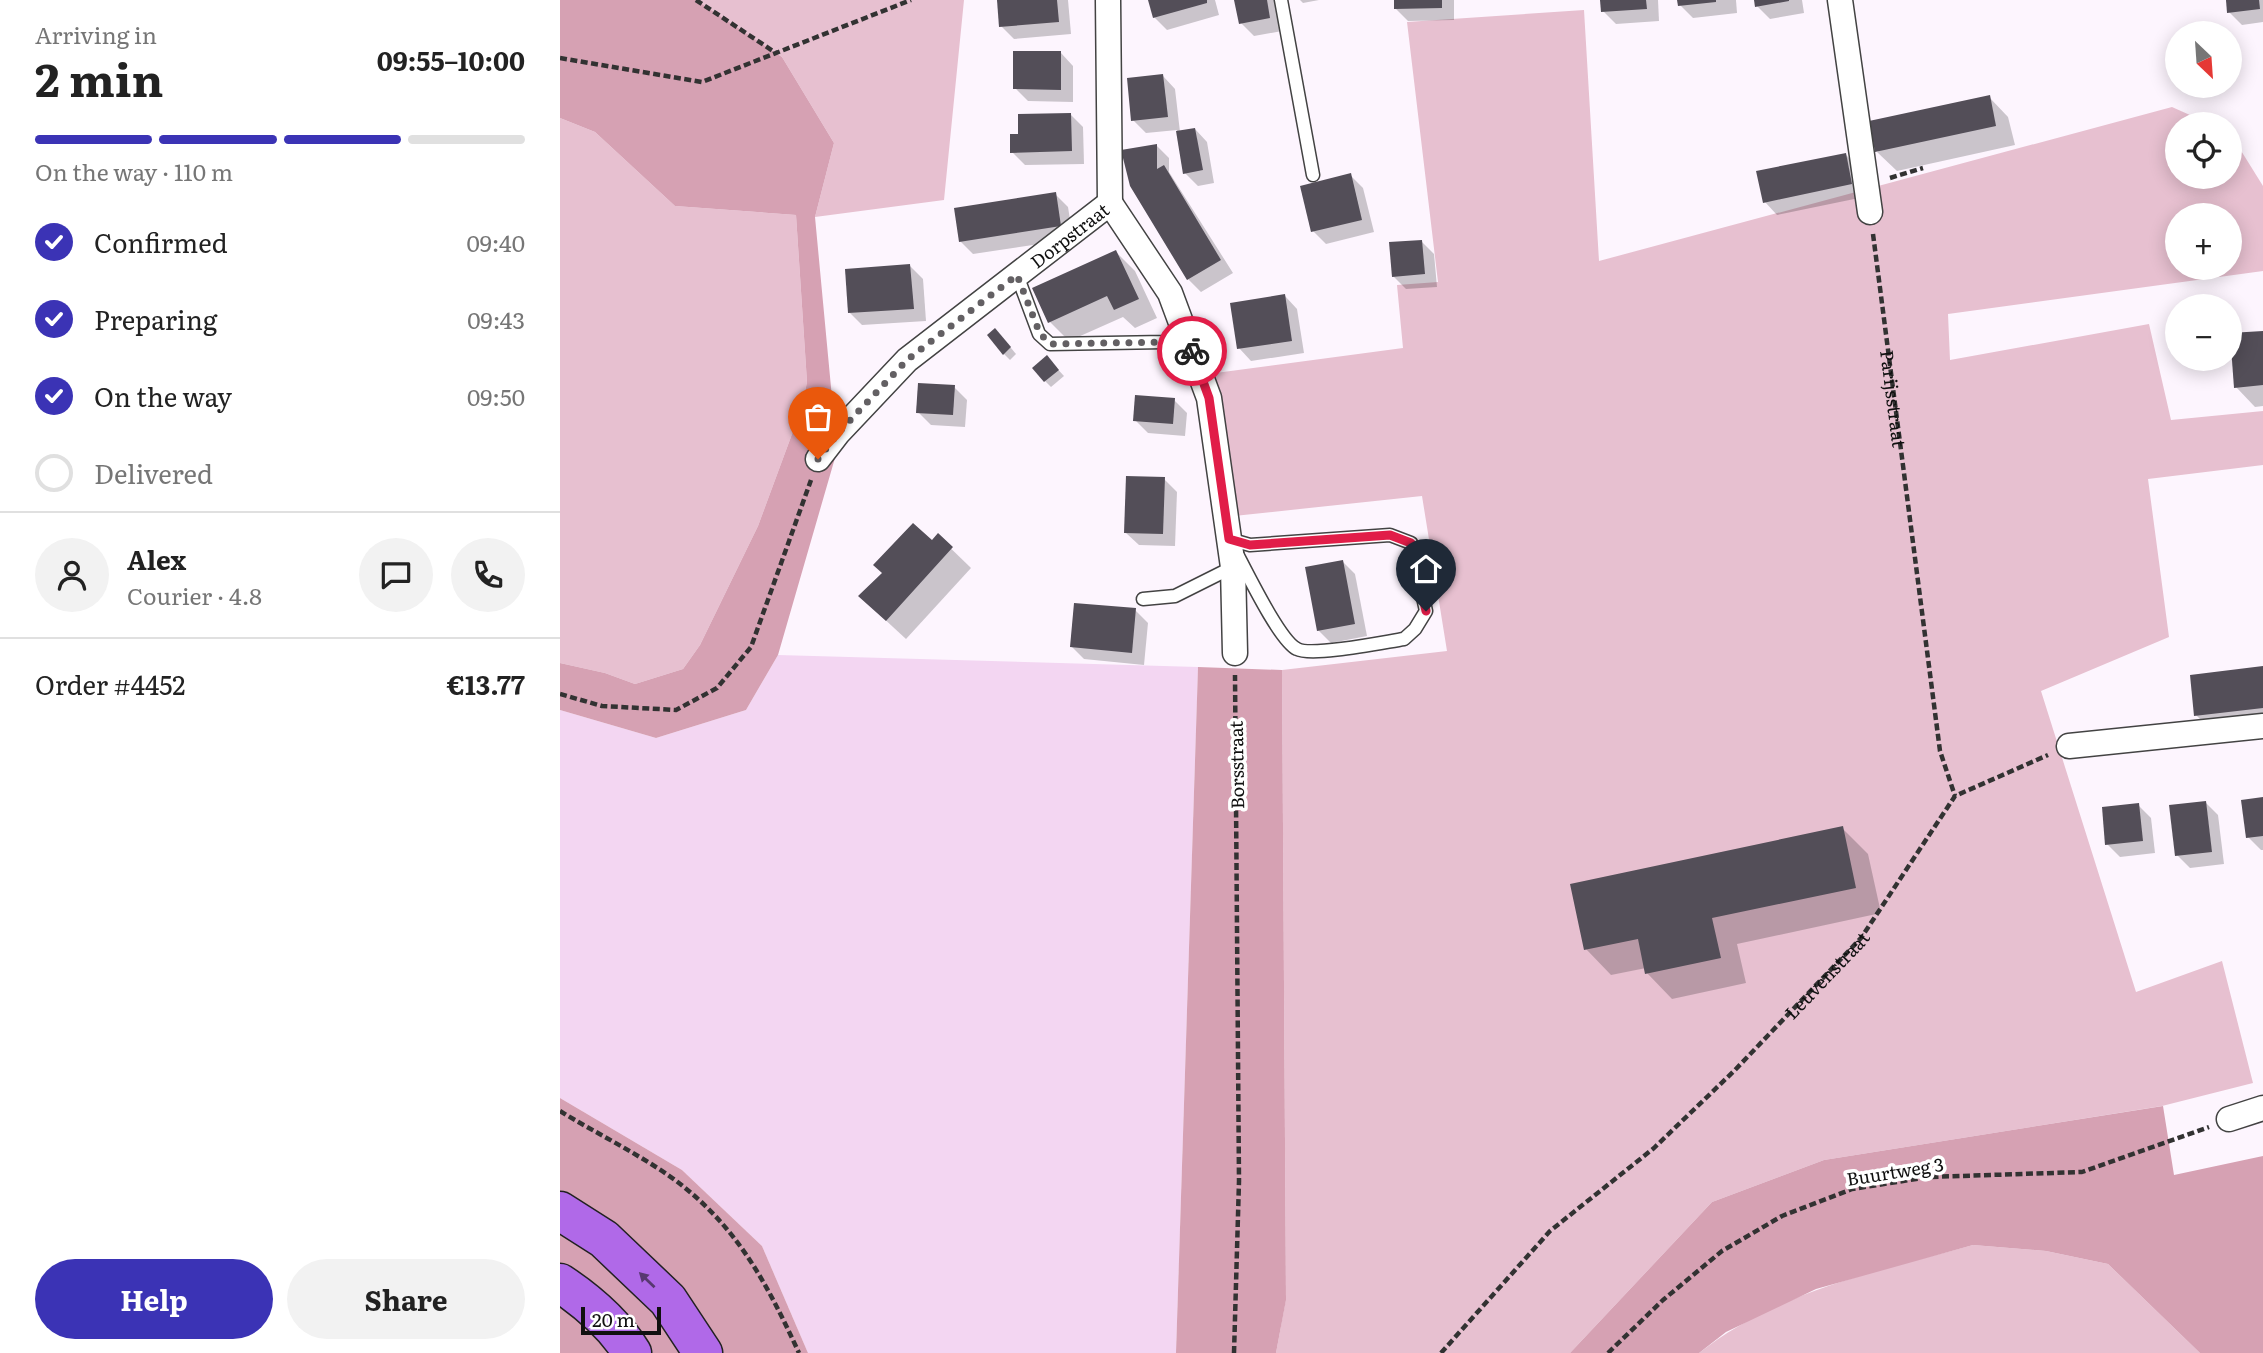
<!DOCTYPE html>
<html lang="en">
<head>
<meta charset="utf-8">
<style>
	:root { --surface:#fff; --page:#f2f2f2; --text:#222; --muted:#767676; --line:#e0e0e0; --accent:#3b33b5 }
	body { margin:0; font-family:Literata,serif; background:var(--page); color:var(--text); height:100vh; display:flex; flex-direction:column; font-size:26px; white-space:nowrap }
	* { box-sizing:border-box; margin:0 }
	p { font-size:23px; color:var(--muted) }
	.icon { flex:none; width:38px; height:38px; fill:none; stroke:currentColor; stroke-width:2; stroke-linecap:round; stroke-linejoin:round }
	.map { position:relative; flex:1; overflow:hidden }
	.side { display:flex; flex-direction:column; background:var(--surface); width:560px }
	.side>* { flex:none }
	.needle { width:46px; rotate:155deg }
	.controls { position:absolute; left:1605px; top:21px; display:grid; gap:14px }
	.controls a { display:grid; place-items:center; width:77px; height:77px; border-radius:50%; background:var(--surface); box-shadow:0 4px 18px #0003; font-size:35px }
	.scale { position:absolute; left:21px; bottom:18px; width:80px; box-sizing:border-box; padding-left:7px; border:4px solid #101010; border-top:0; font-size:19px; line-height:24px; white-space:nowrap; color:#101010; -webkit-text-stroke:5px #fff; paint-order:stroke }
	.pin { position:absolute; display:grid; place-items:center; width:60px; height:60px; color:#fff; margin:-72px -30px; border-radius:50% 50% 50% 0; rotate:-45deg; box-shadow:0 0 7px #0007 }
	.pin .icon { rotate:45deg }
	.courier { position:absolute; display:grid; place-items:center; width:70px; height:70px; margin:-35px; border:5px solid #e11d48; border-radius:50%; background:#fff; color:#222; box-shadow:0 2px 9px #0007 }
	.overview em { font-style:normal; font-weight:700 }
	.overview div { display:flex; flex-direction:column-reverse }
	.overview { display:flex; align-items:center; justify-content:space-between; height:119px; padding:0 35px }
	h1 { font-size:46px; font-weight:700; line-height:52px }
	.bar { display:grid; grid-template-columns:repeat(4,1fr); gap:10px 7px; align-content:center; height:84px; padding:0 35px }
	.bar i { height:9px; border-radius:5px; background:var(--line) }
	.bar .active { background:var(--accent) }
	.bar p { grid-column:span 4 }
	.line { display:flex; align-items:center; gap:18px; padding:0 35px; border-top:2px solid var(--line) }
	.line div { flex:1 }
	.round { display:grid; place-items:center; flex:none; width:74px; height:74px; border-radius:37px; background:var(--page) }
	ol { padding:0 35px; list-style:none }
	li { display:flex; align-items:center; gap:21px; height:77px }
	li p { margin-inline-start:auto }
	li .icon { padding:7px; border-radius:50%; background:var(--accent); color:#fff; stroke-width:4 }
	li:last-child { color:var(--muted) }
	li i { width:38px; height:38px; border:4px solid var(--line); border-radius:50% }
	.cta { display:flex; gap:14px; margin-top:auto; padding:14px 35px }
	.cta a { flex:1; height:80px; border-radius:42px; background:var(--accent); color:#fff; font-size:28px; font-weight:700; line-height:80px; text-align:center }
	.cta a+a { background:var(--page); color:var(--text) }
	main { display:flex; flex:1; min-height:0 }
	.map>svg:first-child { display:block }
</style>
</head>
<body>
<main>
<section class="side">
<div class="overview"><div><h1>2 min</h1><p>Arriving in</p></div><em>09:55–10:00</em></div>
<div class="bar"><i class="active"></i><i class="active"></i><i class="active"></i><i></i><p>On the way · 110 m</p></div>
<ol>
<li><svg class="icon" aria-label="check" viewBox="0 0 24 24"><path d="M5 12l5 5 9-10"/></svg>Confirmed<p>09:40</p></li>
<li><svg class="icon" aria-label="check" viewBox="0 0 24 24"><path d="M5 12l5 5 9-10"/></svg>Preparing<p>09:43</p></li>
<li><svg class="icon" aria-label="check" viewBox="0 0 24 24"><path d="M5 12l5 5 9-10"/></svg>On the way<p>09:50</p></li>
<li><i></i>Delivered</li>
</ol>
<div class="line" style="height:126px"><a class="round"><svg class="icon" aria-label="person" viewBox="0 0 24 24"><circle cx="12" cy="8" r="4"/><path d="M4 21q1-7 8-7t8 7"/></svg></a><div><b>Alex</b><p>Courier · 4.8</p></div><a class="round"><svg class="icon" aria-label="chat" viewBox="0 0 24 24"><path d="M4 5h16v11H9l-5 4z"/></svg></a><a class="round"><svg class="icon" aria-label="phone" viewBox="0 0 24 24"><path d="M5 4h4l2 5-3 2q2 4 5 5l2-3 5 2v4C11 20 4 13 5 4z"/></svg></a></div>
<div class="line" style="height:91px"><div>Order #4452</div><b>€13.77</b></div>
<div class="cta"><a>Help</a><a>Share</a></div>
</section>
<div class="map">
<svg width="1703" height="1353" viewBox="0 0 1703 1353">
	<rect width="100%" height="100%" fill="#fdf5fe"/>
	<path fill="#f3d6f2" d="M218 655 638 667 616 1353H248L202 1246 122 1170 0 1098V710L96 738 186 710Z"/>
	<g fill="#e7c0d0" fill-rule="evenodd">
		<path d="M136 0H404L384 200 255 217 274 143 222 57Z"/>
		<path d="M1024 10 1039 261 1612 107 1650 124H1617V177H1670V133L1703 186V271L1388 314 1390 360 1589 324 1611 420 1703 411V465L1588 479 1609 637 1481 691 1576 992 1662 961 1693 1083 1602 1106 1264 1160 1152 1202 1010 1353H716L726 1299 722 670 887 651 862 496 674 516 648 374 843 348 837 285 878 282 847 22ZM1617 215H1670V268H1617Z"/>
		<path d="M0 118 35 132 115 206 236 215 247 382 242 407 198 526 140 645 123 669 75 684 45 673 0 663Z"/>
		<path d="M1413 1245 1486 1251 1548 1264 1640 1353H1139C1217 1291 1319 1271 1413 1245Z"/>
	</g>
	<g fill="#d6a1b3">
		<path d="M0 0H136L222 57 274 143 255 217 277 451 218 655 186 710 96 738 0 710V663L45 673 75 684 123 669 140 645 198 526 242 407 247 382 236 215 115 206 35 132 0 118Z"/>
		<path d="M638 667 722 670 726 1300 716 1353H616Z"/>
		<path d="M0 1098 122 1170 202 1246 248 1353H0Z"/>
		<path d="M1603 1106 1614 1175 1703 1156V1353H1640L1548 1264 1486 1251 1413 1245 1256 1289 1166 1332 1139 1353H1010L1152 1202 1264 1160Z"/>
	</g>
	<g fill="#0003">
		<path d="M438 0H508L511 34 454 39 441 26Z"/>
		<path d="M589 0H655L659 15 607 30 594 17Z"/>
		<path d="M676 0H716L722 31 694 36 681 23Z"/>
		<path d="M740 0H759L743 3Z"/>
		<path d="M835 0H894V20L848 21 835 8Z"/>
		<path d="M1042 0H1098L1099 21 1056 24 1043 11Z"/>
		<path d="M1119 0H1176L1177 13 1133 18 1120 5Z"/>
		<path d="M1196 0H1242L1244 13 1210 19 1197 6Z"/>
		<path d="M1668 0H1703V22L1682 25 1669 12Z"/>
		<path d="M501 53 513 66V102L468 101 455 88Z"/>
		<path d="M603 76 615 89 620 132 635 129 647 142 654 183 638 186 625 173 617 130 586 133 573 120Z"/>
		<path d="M1429 97 1448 117 1455 145 1337 171 1317 152Z"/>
		<path d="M510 114 523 127 524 164 465 165 452 152 460 135Z"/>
		<path d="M596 145 609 158V172L673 273 641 292 628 279 571 185Z"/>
		<path d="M1285 154 1298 167 1304 197 1217 215 1205 202Z"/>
		<path d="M790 175 803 188 814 232 766 244 753 231Z"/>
		<path d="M495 194 508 207 513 239 413 254 400 241Z"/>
		<path d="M861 241 874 254 877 287 846 289 833 276Z"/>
		<path d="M556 252 575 271 597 318 575 328 563 317 509 341 490 322Z"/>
		<path d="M350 266 363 279 366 321 302 325 289 312Z"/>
		<path d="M725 296 737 309 744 353 691 361 679 348Z"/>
		<path d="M1703 332V406L1695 407 1676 387Z"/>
		<path d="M441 336 456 354 450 360 444 354Z"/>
		<path d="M492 363 504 376 491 387 485 381Z"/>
		<path d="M394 387 407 400 405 427 371 425 358 412Z"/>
		<path d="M614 400 627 413 625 436 588 433 575 420Z"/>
		<path d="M604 479 617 492 615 546 579 545 566 533Z"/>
		<path d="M378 536 411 568 346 639 320 615Z"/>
		<path d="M782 561 795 574 807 636 771 643 758 630Z"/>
		<path d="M575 610 588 623 584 665 524 659 511 646Z"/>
		<path d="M1703 668V721L1649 728 1636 715Z"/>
		<path d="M1703 799V850H1701L1688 837Z"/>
		<path d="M1646 803 1658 815 1664 864 1630 868 1617 855Z"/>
		<path d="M1578 805 1591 818 1595 853 1560 857 1547 844Z"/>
		<path d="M1282 828 1308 854 1321 913 1177 944 1186 983 1112 999 1087 973 1086 968 1051 975 1026 949Z"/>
	</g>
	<g fill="#534e58">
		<path d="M437 0H497L499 22 439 27Z"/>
		<path d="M588 0H647V3L593 18Z"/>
		<path d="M674 0H707L710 18 679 24Z"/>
		<path d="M834 0H882V8L834 9Z"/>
		<path d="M1040 0H1086L1087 9 1041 12Z"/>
		<path d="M1117 0H1156V2L1118 6Z"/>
		<path d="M1194 0H1229V1L1195 7Z"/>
		<path d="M1666 0H1699L1700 9 1667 13Z"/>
		<path d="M453 51H501V90L453 89Z"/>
		<path d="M603 74 608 117 571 121 567 78Z"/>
		<path d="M1430 95 1436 126 1315 152 1309 121Z"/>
		<path d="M511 113 512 151 450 153V134H458V114Z"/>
		<path d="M635 128 643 170 623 174 616 131Z"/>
		<path d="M597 144V169L604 165 661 260 627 280 570 186 561 150Z"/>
		<path d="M1286 153 1292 184 1203 203 1196 171Z"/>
		<path d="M791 173 802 220 751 232 740 186Z"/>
		<path d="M496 192 501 226 399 242 394 208Z"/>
		<path d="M862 240 865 274 832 277 829 242Z"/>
		<path d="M556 250 579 299 554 310 547 296 488 323 472 288Z"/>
		<path d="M350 264 354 309 288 313 285 269Z"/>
		<path d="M725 294 732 341 677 349 670 303Z"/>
		<path d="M435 328 451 347 443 355 427 335Z"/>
		<path d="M1703 331V385L1674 388 1670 333Z"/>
		<path d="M487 355 499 370 484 382 472 368Z"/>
		<path d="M358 383 395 385 393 415 356 413Z"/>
		<path d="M575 395 615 398 613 424 573 421Z"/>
		<path d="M566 476 605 477 603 534 564 533Z"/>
		<path d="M353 523 372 540 378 533 393 547 326 621 298 596 322 573 313 565Z"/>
		<path d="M783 560 795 624 757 631 745 567Z"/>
		<path d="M514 603 576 608 572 653 510 647Z"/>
		<path d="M1703 666V708L1634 716 1630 675Z"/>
		<path d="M1703 797V836L1686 838 1681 800Z"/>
		<path d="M1646 801 1652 852 1615 856 1609 805Z"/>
		<path d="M1579 803 1583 841 1545 845 1542 807Z"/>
		<path d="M1283 826 1296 888 1152 918 1161 958 1085 974 1078 939 1024 950 1010 884Z"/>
	</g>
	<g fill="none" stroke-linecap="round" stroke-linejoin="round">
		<g stroke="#434343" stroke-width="15">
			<g id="service">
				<path d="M721 0 753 175"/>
				<path d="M457 275 479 334 490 344 605 342 626 336"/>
				<path d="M830 535 851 543 866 611 855 629 844 639C824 642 752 657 737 649 718 640 681 560 669 539L690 545Z"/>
				<path d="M583 599 615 596 673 567"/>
			</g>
		</g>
		<g stroke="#434343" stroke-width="27">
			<g id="minor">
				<path d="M548 0 550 203"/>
				<path d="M1280 0 1310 212"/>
				<path d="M550 203 610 293 649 398 673 567 675 653"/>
				<path id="s3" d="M258 459 278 433 347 360 550 203"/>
				<path d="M1509 746 1703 726"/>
				<path d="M1669 1119 1703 1108"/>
			</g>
		</g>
		<g stroke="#212121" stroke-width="41">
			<g id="motorway">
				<path d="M0 1211 44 1239 108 1300 143 1353"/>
				<path d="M0 1283C27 1301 55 1325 72 1353"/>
			</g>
		</g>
		<g stroke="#323232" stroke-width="4.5" stroke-dasharray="7 3.5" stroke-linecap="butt">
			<path d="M136 0 216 53"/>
			<path d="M0 58 142 82 351 0"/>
			<path d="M1330 178 1363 168"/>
			<path id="s1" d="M1313 234 1380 751 1395 796"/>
			<path d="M0 694 42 706 116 710 157 688 191 647 251 480"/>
			<path d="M0 1111C37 1134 91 1160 124 1187 181 1233 209 1288 239 1353"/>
			<path d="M674 1353 679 1181 675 675"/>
			<path id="s2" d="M881 1353 990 1231 1094 1148 1175 1070 1301 938 1395 796 1488 755"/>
			<path d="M1048 1353 1103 1300 1162 1251 1222 1216 1292 1189 1369 1177 1522 1172 1649 1127"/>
		</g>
		<use href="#service" stroke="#fff" stroke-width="12"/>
		<use href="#minor" stroke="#fff" stroke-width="24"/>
		<use href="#motorway" stroke="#b069e8" stroke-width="38"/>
	</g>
	<defs><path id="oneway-solid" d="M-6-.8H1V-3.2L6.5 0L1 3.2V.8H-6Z" transform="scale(1.75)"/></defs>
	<use fill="#583871" href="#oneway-solid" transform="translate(87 1280) rotate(-136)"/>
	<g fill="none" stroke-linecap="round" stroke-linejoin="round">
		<path stroke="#636063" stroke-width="7" stroke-dasharray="0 12.6" d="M258 459 278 433 347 360 457 275 480 334 491 344 605 342 626 336 632 351"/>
		<path stroke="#e11d48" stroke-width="9" d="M632 351 649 398 669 539 690 545 830 535 851 543 866 611"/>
	</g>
	<g text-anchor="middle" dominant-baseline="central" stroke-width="7" stroke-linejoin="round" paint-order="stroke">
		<g font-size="18" fill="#101010" stroke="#fff">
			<text stroke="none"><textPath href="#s3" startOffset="338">Dorpstraat</textPath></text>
			<text stroke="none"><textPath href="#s1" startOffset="166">Parijsstraat</textPath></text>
			<text transform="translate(676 765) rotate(-91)">Borsstraat</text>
			<text stroke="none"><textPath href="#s2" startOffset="541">Leuvenstraat</textPath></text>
			<text transform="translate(1335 1171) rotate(-9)">Buurtweg 3</text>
		</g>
	</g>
</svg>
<div class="controls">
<a><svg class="needle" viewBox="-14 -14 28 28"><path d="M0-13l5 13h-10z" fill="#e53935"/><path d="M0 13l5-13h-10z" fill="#767676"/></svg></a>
<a><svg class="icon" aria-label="locate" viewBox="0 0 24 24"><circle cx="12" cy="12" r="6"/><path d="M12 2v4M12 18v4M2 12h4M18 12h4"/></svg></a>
<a>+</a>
<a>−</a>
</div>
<div class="scale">20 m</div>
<div class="pin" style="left:258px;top:459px;background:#ea580c"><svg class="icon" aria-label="bag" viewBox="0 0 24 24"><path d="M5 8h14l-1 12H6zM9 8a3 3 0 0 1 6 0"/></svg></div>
<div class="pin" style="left:866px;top:611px;background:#1f2937"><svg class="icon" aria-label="home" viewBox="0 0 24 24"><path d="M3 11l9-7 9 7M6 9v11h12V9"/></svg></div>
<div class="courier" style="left:632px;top:351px"><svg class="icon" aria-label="bike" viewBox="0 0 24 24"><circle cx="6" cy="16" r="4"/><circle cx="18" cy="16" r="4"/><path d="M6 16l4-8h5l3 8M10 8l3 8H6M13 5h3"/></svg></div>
</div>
</main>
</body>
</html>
